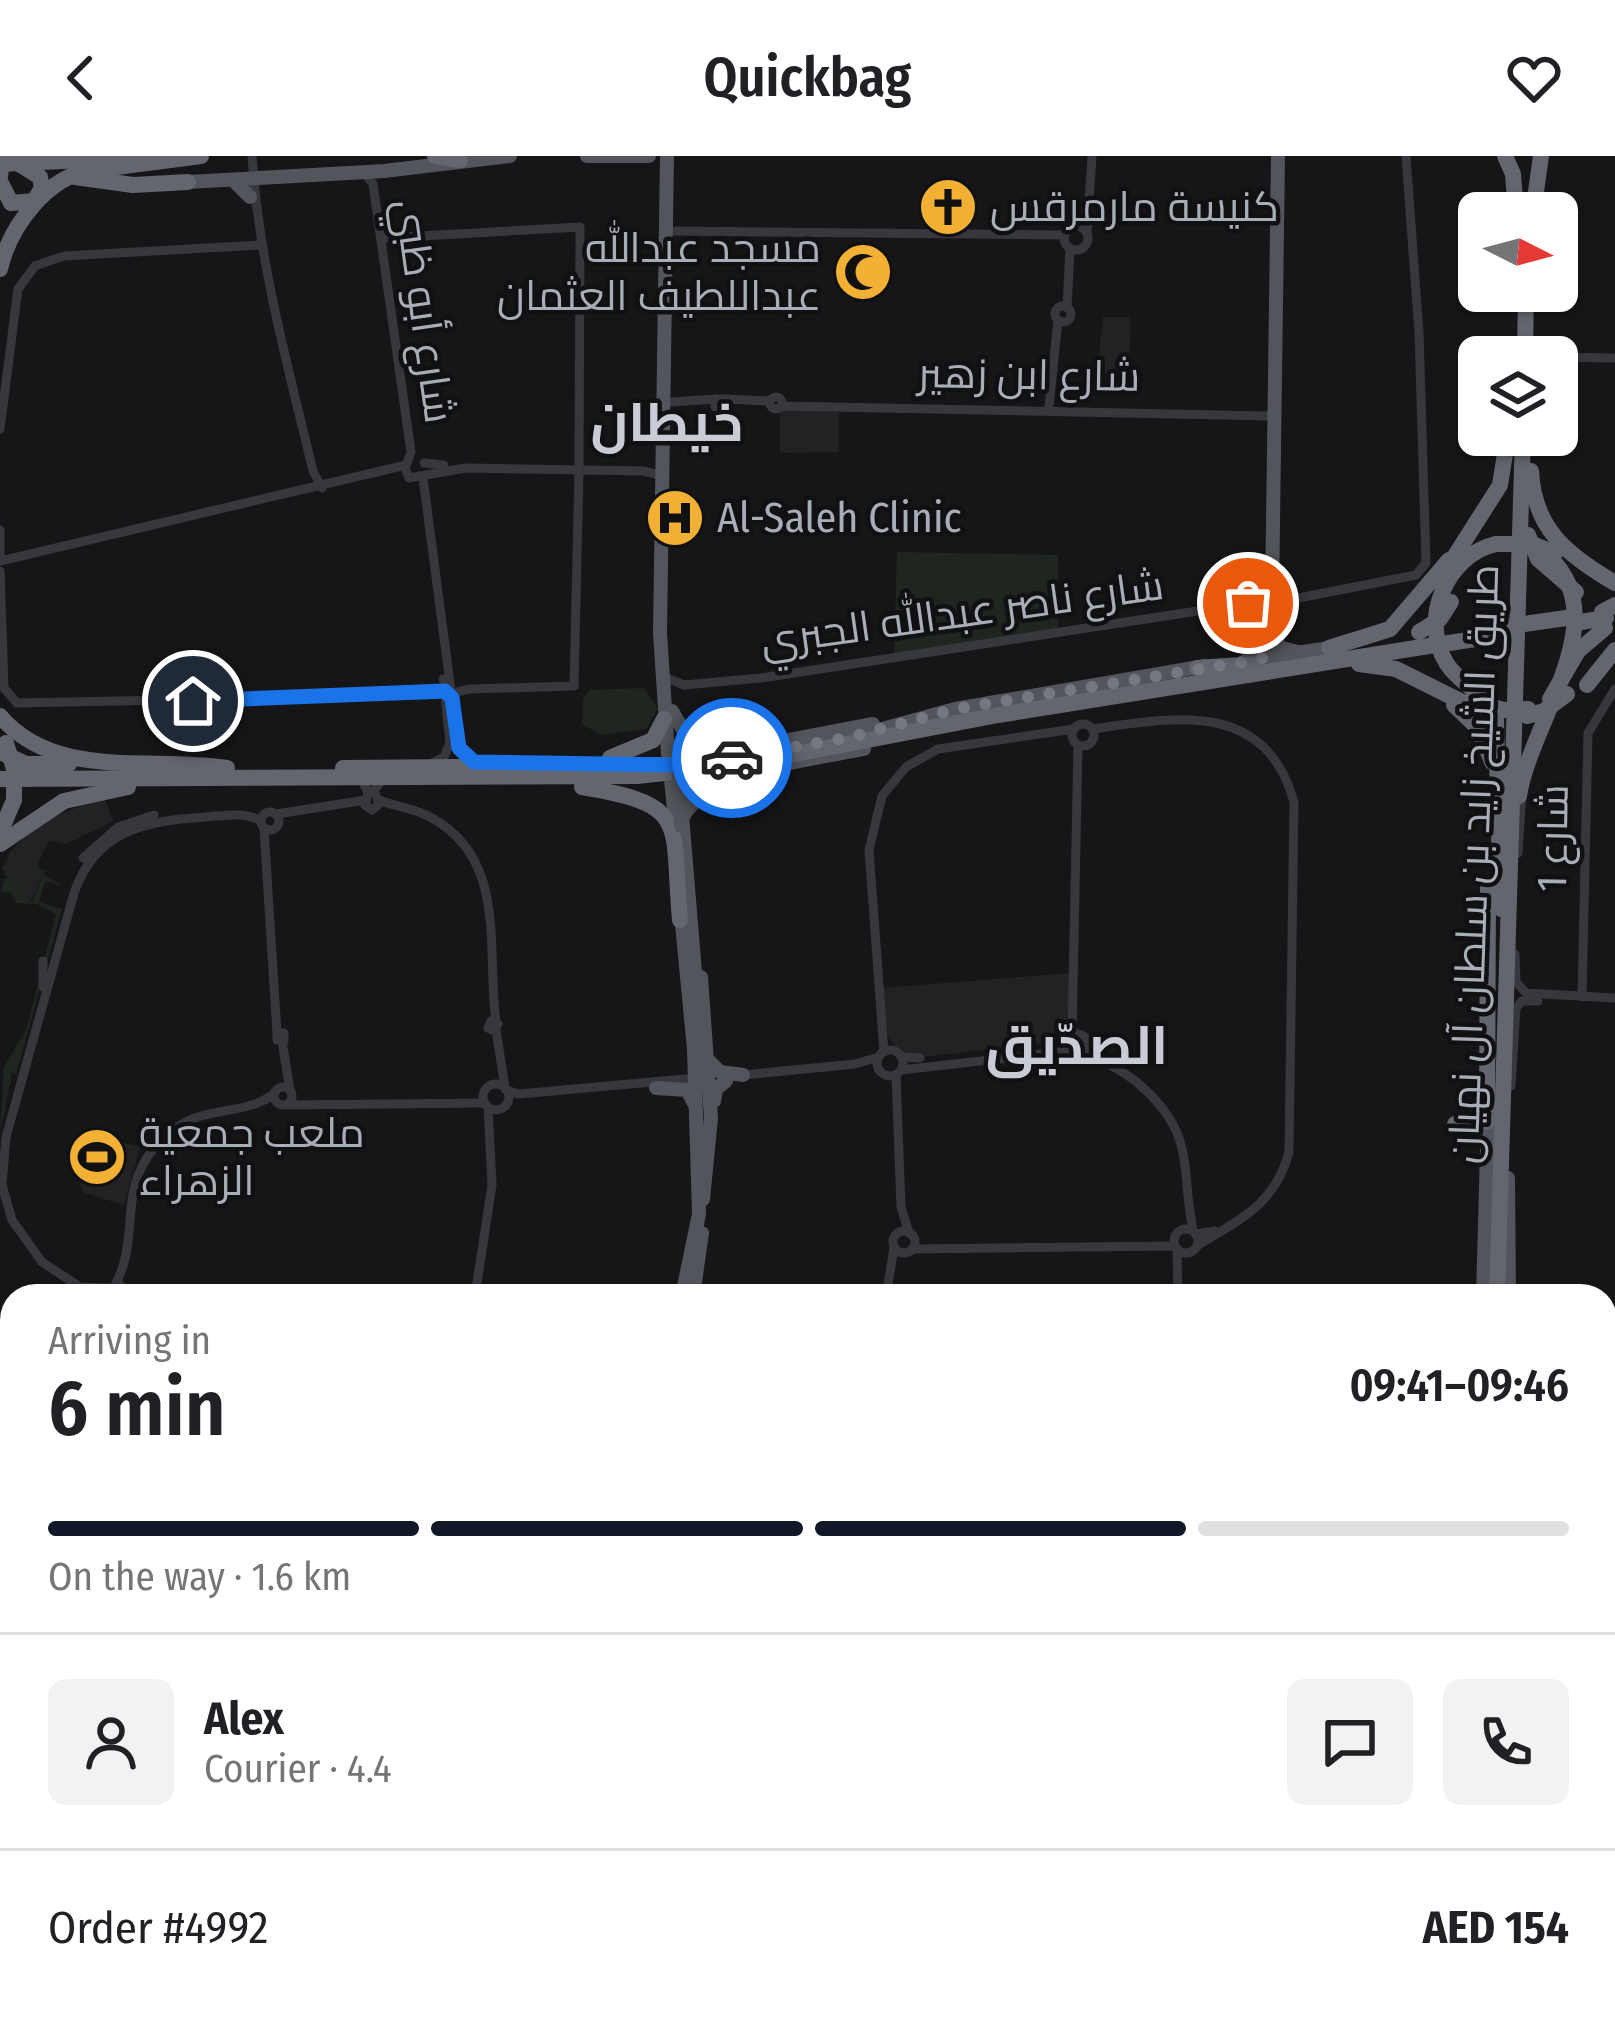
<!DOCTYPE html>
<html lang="en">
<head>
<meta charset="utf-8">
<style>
	:root { --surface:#fff; --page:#f2f2f2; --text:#202124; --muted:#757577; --line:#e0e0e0; --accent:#111827 }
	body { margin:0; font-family:"Fira Sans Condensed",Cairo,sans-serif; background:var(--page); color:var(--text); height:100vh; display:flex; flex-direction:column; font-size:45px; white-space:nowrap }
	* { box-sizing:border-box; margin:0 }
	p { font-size:39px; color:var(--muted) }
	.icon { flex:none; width:66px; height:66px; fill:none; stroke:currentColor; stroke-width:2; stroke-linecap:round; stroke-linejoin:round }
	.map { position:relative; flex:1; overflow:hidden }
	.panel { position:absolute; left:0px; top:1128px; width:1617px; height:747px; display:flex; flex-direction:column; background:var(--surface); border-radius:36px 36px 0 0; box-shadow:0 3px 9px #0004 }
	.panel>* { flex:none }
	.needle { width:78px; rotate:96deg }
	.controls { position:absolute; left:1458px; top:36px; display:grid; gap:24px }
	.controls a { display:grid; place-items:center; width:120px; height:120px; border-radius:18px; background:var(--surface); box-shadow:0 3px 9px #0004; font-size:60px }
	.pin { position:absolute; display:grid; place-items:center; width:102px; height:102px; color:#fff; margin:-51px; border:6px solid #fff; border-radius:50%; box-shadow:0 3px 12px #0007 }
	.courier { position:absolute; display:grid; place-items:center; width:120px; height:120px; margin:-60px; border:9px solid #1a73e8; border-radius:50%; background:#fff; color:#222; box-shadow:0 3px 15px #0007 }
	.overview em { font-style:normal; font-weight:600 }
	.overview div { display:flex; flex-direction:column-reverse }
	.overview { display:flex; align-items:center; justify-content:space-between; height:204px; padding:0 48px }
	h1 { font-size:78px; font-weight:600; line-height:90px }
	.bar { display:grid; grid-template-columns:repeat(4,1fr); gap:18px 12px; align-content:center; height:144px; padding:0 48px }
	.bar i { height:15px; border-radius:9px; background:var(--line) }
	.bar .on { background:var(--accent) }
	.bar p { grid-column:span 4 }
	.line { display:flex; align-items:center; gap:30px; padding:0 48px; border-top:3px solid var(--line) }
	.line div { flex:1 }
	.round { display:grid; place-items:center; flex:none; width:126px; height:126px; border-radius:18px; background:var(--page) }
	header { display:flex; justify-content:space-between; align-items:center; height:156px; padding:0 48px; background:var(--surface); font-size:54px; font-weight:600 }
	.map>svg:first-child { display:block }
</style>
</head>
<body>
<header><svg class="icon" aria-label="back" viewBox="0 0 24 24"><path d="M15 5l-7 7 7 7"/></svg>Quickbag<svg class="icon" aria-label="heart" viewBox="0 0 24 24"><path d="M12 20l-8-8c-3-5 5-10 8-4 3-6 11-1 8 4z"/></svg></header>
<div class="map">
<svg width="1615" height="1873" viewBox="0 0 1615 1873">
	<rect width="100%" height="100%" fill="#161618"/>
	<g fill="#222225">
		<path d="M1103 161H1131L1129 218 1097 217Z"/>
		<path d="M780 254H839V296L780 297Z"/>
		<path d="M103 640 114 665 66 688 49 684 37 710 45 715 31 744 2 712 10 696 36 669Z"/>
		<path d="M1070 817V879L1062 885 912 902 902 899 888 881 882 832Z"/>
		<path d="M93 979 140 991 124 1049 84 1037 80 1029Z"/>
	</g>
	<g fill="#1e261f">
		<path d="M897 396 1058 399V476L894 503Z"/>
		<path d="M644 532 658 553 646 573 601 579 582 568 583 543 590 534Z"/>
		<path d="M7 711 32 747 43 718 62 729 45 725 39 746 62 753 16 919 12 916 0 978 4 911 26 874 56 758 37 748 16 747 11 736H1L5 721 12 726 4 718Z"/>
	</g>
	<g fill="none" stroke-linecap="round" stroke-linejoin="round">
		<g stroke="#37383d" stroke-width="9">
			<path d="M252 0C259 108 288 210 313 315L322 332"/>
			<path d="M364 16 373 28 411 296 405 312 409 322 465 312 643 315 664 320"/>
			<circle cx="1076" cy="82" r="12"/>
			<path d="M676 75 1065 79"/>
			<path d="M1087 75 1092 0"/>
			<path d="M385 82 580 71 579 309"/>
			<circle cx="1063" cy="158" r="8"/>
			<path d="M1067 152 1070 93"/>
			<path d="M1545 201 1615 202"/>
			<circle cx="776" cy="247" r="6"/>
			<path d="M716 243H724L723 252 715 251Z"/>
			<path d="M724 243 770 245"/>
			<path d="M672 246 716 243"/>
			<path d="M782 250 1268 260"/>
			<path d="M1049 251 1058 164"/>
			<path d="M0 273 18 133 35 110 64 100 259 89"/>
			<path d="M424 307 444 309"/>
			<path d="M423 322 458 588 463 599 476 607"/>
			<path d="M0 374V400"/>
			<path d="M0 405 406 309"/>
			<path d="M0 415 4 532 17 547 425 539 451 534 443 523"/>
			<path d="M1273 447 1416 419 1426 407 1419 177 1406 0"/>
			<path d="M669 523 684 529 761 522 1250 447 1266 451"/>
			<path d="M453 545 457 536 469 533 574 530 579 315"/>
			<circle cx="1083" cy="579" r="11"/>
			<path d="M1092 573C1173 562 1265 542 1294 646L1289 996C1275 1049 1240 1063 1197 1090"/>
			<path d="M434 606 444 601 450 587 444 529"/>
			<path d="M363 627 368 636 365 649 372 654 379 648 374 634 380 627"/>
			<path d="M379 644C396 651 415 652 432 662 508 704 486 794 496 866"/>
			<circle cx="270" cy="665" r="9"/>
			<path d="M276 658 366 644"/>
			<path d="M264 672 277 877"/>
			<path d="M1518 697 1522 636"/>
			<path d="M83 702 118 671 154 659"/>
			<path d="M1515 798 1516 826 1526 837 1615 842"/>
			<path d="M43 805V831"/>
			<path d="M1582 841 1588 577 1615 533"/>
			<path d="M491 865 498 868 494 875 488 872Z"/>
			<path d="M496 874 505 932"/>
			<path d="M277 877H284V885L277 884Z"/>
			<circle cx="1077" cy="889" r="11"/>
			<path d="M1072 879 1078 589"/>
			<path d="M282 885 290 934"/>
			<path d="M1087 890C1100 907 1124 914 1140 929 1197 979 1180 1012 1193 1074"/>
			<circle cx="890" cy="907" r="13"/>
			<path d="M884 896 869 694 882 640 906 611 938 593 1074 573"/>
			<path d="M901 901 920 902"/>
			<path d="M901 914 1068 895"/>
			<path d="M743 919 855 908 879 901"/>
			<path d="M896 919 901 1051 909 1077"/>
			<circle cx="496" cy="941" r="13"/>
			<path d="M1511 930 1516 852 1522 845H1538"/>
			<circle cx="283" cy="940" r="9"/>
			<path d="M506 934 519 938 696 922"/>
			<path d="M287 949 485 947"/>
			<circle cx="1186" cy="1085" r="12"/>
			<circle cx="904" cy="1086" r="11"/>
			<path d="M1196 1078 1215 1075"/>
			<path d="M912 1093 1175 1090"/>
			<path d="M1177 1093 1178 1140"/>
			<path d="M115 1129C145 1075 108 1019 179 970 209 950 248 959 275 937"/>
			<path d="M110 1132 80 1131 42 1106 12 1064 2 1029 6 981 74 737C96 674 145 665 205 661 223 660 245 655 261 665"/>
			<path d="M106 1140 119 1128 131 1140"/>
			<path d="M475 1140 492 1029 488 951"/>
			<path d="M886 1140 894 1092"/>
			<path d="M0 1195 12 1197"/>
			<path d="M0 1446 12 1448"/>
			<path d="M0 1528 12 1530"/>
			<path d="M1605 1549 1615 1547"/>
			<path d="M0 1644 12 1645"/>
			<path d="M0 1650 12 1652"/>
			<path d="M1605 1763 1615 1761"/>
			<path d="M38 1863 51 1873"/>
			<path d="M800 1863 799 1871 836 1863"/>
			<path d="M938 1863 940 1873"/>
			<path d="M295 1868 470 1866 482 1871"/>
			<path d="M0 1870 26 1873"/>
			<path d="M504 1870 523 1863"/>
			<path d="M1119 1870 1146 1863"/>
			<path d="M116 1873 140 1865"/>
			<path d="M145 1873 170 1863"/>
			<path d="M1087 1873 1126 1863"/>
		</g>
		<g stroke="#53555c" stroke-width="14">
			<path d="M587 0H649"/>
			<path d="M667 0 660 477 668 598"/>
			<path d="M1278 0 1272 442 1278 491 1302 497"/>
			<path d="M233 24 250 41"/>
			<path d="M188 26 384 15 510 0"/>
			<path d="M1245 505 1329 492"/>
			<path d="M672 555 686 579 748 587"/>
			<path d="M864 578 955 553 1205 510"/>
			<path d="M741 593 873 568"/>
			<path d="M671 623 675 664"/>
			<path d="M682 659 696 828"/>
			<path d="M682 662C709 614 814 603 864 593"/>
			<path d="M681 758 694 893 699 1058 682 1140"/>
			<path d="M701 821 711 962 703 1043"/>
			<path d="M708 904 720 916 743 919"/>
			<path d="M656 932 687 934 695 949"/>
			<path d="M714 945 716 933 726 925"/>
			<path d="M1508 1022 1509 1140"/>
			<path d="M693 1140 702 1077"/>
			<path d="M1483 1140 1488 959"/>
			<path d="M1605 1180 1615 1177"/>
			<path d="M1605 1192 1615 1189"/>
			<path d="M240 1863 251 1873"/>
			<path d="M140 1865 157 1863"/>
			<path d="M265 1873 266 1868"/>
			<path d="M278 1873 297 1869"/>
			<path d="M718 1873V1863"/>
		</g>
		<g stroke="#63666e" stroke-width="16">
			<path d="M435 0 460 4"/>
			<path d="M1505 0 1513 18 1516 57"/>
			<path d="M155 6 201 0"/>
			<path d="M0 8 145 1"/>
			<path d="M75 21 133 29 188 26"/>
			<path d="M0 25 11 47 34 45 42 32 40 21 19 8"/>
			<path d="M1533 57 1541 0"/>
			<path d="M0 113C10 70 48 19 93 14"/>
			<path d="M1525 201 1526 135"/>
			<path d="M1531 315C1534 373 1567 399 1615 427"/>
			<path d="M1528 379 1538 403 1576 436"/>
			<path d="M1496 388C1446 399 1419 465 1447 508 1462 531 1487 536 1496 564L1501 753"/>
			<path d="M1451 406 1500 329 1508 279"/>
			<path d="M1602 456 1615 449"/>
			<path d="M1531 467 1573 461"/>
			<path d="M1449 487 1495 480"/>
			<path d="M1329 492 1390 473 1449 404"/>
			<path d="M1359 508 1396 513 1474 552"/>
			<path d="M1197 512 1256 508"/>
			<path d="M1587 529 1615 494"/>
			<path d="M1550 543 1578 495"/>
			<path d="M1454 549 1479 573 1492 606"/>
			<path d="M0 560C55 625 151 600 227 612"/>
			<path d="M1527 560 1544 555 1567 538"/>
			<path d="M0 596 26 608H69"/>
			<path d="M610 602 653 584 664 563"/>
			<path d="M343 612 674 609"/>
			<path d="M0 623 637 620 737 609 998 559 1416 492"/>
			<path d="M582 631C691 649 671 665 680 764"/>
			<path d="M1519 640C1530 567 1615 465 1551 403"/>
			<path d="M0 677 14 644"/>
			<path d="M0 688 64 645 128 631"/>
			<path d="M1487 966 1488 731"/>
			<path d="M1455 968 1473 963 1485 945"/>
			<path d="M1497 1140 1523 279"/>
			<path d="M0 1540 12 1542"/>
			<path d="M1487 1863V1873"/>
			<path d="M1516 1863 1519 1873"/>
			<path d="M1469 1873 1470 1863"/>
		</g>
		<g stroke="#53555c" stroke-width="14">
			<path d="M676 596 679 622"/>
			<path d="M681 670C677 621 693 600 741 593"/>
		</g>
		<g stroke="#63666e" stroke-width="16">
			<path d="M93 14 155 6"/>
			<path d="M0 20 3 0"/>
			<path d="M1496 388H1532L1555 397"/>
			<path d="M1574 467 1606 462"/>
			<path d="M1492 473 1531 467"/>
			<path d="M1419 476 1440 463 1451 446"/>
			<path d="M1416 492 1449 487"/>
			<path d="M1578 495 1605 472"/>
			<path d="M1471 544 1503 554 1528 553"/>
			<path d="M6 587 14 613V644"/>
		</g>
	</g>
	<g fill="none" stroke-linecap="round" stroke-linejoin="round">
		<path stroke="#757880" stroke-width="12" stroke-dasharray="0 21.6" d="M732 602 851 581 955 553 1261 503 1270 494 1266 451 1248 447"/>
		<path stroke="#1a73e8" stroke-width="15" d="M193 545 445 535 452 542 459 592 474 606 674 609 732 602"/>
	</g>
	<defs>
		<g id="church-disc" transform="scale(3)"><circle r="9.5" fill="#f2b134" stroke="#111113"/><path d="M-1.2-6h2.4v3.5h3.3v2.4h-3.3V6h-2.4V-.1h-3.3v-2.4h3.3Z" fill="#111"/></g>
		<g id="mosque-disc" transform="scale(3)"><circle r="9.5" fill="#f2b134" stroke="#111113"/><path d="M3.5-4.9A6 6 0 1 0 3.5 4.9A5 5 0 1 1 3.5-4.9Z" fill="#111"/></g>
		<g id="hospital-disc" transform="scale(3)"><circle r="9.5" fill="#f2b134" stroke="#111113"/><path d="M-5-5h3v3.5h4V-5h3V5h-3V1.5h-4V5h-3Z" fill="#111"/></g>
		<g id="stadium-disc" transform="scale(3)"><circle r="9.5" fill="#f2b134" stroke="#111113"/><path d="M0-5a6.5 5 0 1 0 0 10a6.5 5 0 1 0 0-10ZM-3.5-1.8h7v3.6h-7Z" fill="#111"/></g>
	</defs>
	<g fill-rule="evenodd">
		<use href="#church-disc" x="948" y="51"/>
		<use href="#mosque-disc" x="863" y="116"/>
		<use href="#hospital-disc" x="675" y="362"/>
		<use href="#stadium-disc" x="97" y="1001"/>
	</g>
	<g text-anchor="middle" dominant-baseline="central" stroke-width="9" stroke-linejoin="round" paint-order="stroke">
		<g font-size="42" fill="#a8adb8" stroke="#111113" text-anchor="start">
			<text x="990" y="51">كنيسة مارمرقس</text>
			<text x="821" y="92" text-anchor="end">مسجد عبدالله<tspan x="821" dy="48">عبداللطيف العثمان</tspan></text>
			<text x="717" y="362">Al-Saleh Clinic</text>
			<text x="139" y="977">ملعب جمعية<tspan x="139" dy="48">الزهراء</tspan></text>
		</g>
		<g font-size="42" fill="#a8adb8" stroke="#111113">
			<text transform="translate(424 155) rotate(82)">شارع أبو ظبي</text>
			<text transform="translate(1029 219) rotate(1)">شارع ابن زهير</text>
			<text transform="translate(962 457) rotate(-8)">شارع ناصر عبدالله الجبري</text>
			<text transform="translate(1553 682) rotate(-89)">شارع 1</text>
			<text transform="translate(1474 708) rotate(-88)">طريق الشيخ زايد بن سلطان آل نهيان</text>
		</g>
		<g font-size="54" font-weight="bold" fill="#c9ccd4" stroke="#111113">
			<text x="667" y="267">خيطان</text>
			<text x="1077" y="890">الصدّيق</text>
		</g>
	</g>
</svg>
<div class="controls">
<a><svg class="needle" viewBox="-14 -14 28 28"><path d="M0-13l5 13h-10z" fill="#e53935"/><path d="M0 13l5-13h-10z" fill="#757577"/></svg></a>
<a><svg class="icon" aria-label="layers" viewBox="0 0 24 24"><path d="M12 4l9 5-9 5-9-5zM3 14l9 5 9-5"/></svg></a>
</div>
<div class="pin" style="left:1248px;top:447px;background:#ea580c"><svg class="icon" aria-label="bag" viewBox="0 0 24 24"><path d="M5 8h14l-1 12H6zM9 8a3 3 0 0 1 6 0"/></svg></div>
<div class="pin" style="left:193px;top:545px;background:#1f2937"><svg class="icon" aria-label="home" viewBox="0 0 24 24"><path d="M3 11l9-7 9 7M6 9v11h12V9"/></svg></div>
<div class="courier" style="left:732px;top:602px"><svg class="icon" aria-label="car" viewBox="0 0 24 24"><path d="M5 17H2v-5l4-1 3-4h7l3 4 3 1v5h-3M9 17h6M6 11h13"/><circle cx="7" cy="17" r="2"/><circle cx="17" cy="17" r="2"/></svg></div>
<section class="panel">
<div class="overview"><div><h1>6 min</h1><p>Arriving in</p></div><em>09:41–09:46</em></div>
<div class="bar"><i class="on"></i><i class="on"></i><i class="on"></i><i></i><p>On the way · 1.6 km</p></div>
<div class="line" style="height:216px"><a class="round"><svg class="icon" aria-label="person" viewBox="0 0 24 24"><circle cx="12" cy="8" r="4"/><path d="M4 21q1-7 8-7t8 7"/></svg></a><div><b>Alex</b><p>Courier · 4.4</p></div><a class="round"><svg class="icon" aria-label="chat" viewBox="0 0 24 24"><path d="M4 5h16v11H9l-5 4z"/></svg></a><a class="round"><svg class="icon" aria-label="phone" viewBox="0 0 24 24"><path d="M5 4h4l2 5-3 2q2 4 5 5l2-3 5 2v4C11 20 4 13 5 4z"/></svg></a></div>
<div class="line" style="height:156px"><div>Order #4992</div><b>AED 154</b></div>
</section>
</div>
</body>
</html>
